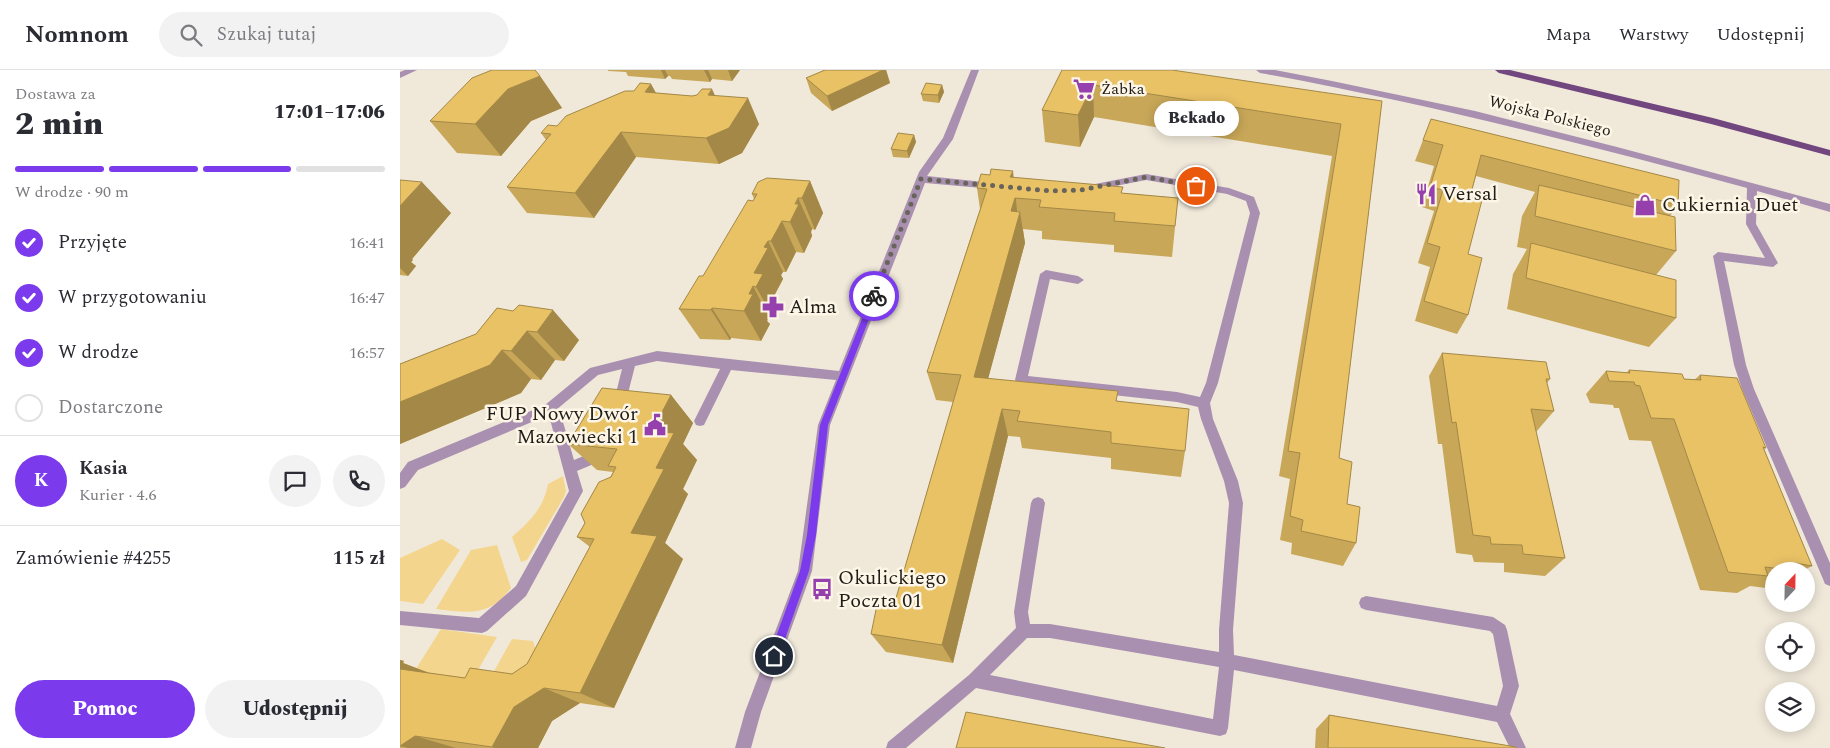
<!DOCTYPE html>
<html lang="pl">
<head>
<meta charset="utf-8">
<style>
	:root { --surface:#fff; --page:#f2f2f3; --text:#2b2b33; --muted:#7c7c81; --line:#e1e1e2; --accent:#7c3aed }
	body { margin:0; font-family:Spectral,serif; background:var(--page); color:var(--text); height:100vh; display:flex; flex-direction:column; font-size:19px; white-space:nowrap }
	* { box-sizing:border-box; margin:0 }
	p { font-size:16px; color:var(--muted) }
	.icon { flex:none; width:28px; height:28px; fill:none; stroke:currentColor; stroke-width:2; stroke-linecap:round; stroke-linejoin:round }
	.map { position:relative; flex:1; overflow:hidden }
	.details { display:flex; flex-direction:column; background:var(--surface); width:400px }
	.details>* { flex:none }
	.needle { width:32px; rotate:22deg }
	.fabs { position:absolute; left:1365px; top:492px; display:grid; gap:10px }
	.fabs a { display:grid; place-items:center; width:50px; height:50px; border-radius:50%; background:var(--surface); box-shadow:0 2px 12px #0003; font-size:25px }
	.pin { position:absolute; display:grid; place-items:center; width:42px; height:42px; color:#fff; margin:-21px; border:2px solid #fff; border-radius:50%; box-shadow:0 1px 5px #0007 }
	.courier { position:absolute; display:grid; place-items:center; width:50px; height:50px; margin:-25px; border:4px solid #7c3aed; border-radius:50%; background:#fff; color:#222; box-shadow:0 1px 6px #0007 }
	.bubble { position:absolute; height:35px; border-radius:18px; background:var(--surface); box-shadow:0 2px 12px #0003; font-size:16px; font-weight:800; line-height:35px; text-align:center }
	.overview em { font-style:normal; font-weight:800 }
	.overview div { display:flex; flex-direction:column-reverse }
	.overview { display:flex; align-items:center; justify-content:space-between; height:85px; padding:0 15px }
	h1 { font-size:32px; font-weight:800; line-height:38px }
	.bar { display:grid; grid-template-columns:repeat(4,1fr); gap:8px 5px; align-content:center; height:60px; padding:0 15px }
	.bar i { height:6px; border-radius:4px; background:var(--line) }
	.bar .current { background:var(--accent) }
	.bar p { grid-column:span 4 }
	.line { display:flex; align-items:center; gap:12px; padding:0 15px; border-top:1px solid var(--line) }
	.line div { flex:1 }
	.round { display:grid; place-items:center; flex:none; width:52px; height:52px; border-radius:26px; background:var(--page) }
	ol { padding:0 15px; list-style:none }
	li { display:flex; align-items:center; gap:15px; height:55px }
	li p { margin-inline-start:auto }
	li .icon { padding:5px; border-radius:50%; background:var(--accent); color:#fff; stroke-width:4 }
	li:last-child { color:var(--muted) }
	li i { width:28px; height:28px; border:2px solid var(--line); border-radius:50% }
	.primary-button { display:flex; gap:10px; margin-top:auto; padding:10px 15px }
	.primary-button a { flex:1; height:58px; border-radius:30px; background:var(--accent); color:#fff; font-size:20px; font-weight:800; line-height:58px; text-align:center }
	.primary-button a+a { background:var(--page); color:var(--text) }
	header { display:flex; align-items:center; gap:30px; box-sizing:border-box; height:70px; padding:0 25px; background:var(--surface); border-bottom:1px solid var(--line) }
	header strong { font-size:24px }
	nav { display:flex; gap:28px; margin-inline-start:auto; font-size:18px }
	.search { width:350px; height:45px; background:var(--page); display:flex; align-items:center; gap:12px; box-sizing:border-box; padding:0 18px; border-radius:28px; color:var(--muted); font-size:19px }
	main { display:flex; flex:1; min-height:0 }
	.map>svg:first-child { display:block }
</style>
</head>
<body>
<header>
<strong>Nomnom</strong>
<div class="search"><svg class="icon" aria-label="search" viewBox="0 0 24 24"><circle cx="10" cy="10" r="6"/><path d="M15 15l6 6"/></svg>Szukaj tutaj</div>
<nav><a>Mapa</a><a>Warstwy</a><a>Udostępnij</a></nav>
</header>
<main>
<section class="details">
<div class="overview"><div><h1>2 min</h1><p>Dostawa za</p></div><em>17:01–17:06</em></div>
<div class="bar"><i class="current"></i><i class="current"></i><i class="current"></i><i></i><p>W drodze · 90 m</p></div>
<ol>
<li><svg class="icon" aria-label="check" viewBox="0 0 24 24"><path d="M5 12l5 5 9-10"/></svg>Przyjęte<p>16:41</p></li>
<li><svg class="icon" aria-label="check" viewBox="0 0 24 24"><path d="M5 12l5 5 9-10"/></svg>W przygotowaniu<p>16:47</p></li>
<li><svg class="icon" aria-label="check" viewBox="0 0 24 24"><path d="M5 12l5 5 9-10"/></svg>W drodze<p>16:57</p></li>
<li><i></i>Dostarczone</li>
</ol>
<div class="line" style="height:90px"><b class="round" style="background:var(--accent);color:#fff">K</b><div><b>Kasia</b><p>Kurier · 4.6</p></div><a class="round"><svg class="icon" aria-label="chat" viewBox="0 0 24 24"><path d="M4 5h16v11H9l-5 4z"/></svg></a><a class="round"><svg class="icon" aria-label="phone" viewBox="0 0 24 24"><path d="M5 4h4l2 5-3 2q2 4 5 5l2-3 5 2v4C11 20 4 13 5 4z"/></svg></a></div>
<div class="line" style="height:65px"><div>Zamówienie #4255</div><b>115 zł</b></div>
<div class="primary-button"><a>Pomoc</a><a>Udostępnij</a></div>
</section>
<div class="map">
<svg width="1430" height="678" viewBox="0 0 1430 678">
	<rect width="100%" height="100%" fill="#f0e9da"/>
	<g fill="#f4d58e">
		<path d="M163 406 166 421 164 427 127 490 121 492 112 467C130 451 143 439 148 414Z"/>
		<path d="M42 469 60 480 23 534 0 531V488Z"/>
		<path d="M97 475 111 518C90 547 68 543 36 539L71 480Z"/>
		<path d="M41 559 97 567 67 619 14 602Z"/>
		<path d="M112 569 133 571 149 620 83 621Z"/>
	</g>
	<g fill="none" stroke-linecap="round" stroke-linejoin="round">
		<g fill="#a990b0" fill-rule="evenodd">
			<path d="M5 0H17L0 8V2Z"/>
			<path d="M571 0H579L553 69 527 106 593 113 598 116 593 119 525 113 430 355 412 501 361 642 351 678H335L345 642 398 501 418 355 436 310 331 300 304 355 300 356 296 355 294 351 320 299 257 291 235 296 225 335 223 339 219 340 215 339 213 335 222 299 198 305 156 340 163 352 174 390 186 385 191 375 196 373 201 375 202 379 196 393 177 401 183 421 126 526 87 561 82 563 0 555V541L79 548 116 516 169 421 151 353 146 346 18 400 5 417 0 419V403L8 392 145 335 190 298 257 281 439 301 519 102 543 68Z"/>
			<path d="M856 0H875L932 11 1075 41 1217 77 1430 134V142L1357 121 1356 154 1378 193 1373 197 1324 191 1346 295 1354 319 1430 493V516L1425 514 1423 509 1342 319 1334 295 1313 186 1318 182 1365 188 1346 154 1347 118C1186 74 1024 33 860 3Z"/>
			<path d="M746 104 829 118 854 127 860 143 818 313 810 333 813 349 838 411 843 433 833 560 834 585 1097 636 1103 616 1093 564 1090 561 966 540 961 538 959 533 961 528 966 526 1093 547 1105 555 1107 560 1119 616 1110 644 1126 678H1110L1097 652 834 600 828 658 826 664 820 666 576 618 506 678H486L488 672 569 605 616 558 614 542 631 433 633 429 638 427 643 429 645 433 628 542 630 554H650L819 582V560L829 433 824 411 801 349 798 337 777 332 621 315 617 313 615 310 640 204 646 200 678 206 684 210 678 214 650 209 628 306 777 322 800 327 806 313 850 143 846 131 827 124 746 110 690 121 685 118 690 115ZM627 568H650L819 597 813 649 590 605Z"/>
		</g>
		<path fill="#72467e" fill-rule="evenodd" d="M1095 0H1110L1313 48 1430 80V86L1311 54 1099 3Z"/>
	</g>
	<g fill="#c8a758">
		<path d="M208 0H340L332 11 312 9 310 12 272 9 270 6H268L265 9 228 6 226 2 208 1Z"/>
		<path d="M425 0H486L490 13 432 41 411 23 406 8Z"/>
		<path d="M662 0 982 31 939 388 947 434 956 473 943 496 891 484 892 473 880 470 890 409 879 406 932 86 694 47 680 77 645 72 642 40Z"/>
		<path d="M140 6 162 38 131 51 101 86 57 83 30 51Z"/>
		<path d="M251 14 256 23 292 26H315L359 54 342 83 319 94 236 87 194 148 127 143 107 117 146 70 141 63Z"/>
		<path d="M542 15 544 22 539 33 523 31 521 24Z"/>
		<path d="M1031 49 1278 135 1270 146 1276 181 1256 205 1276 248 1249 277 1107 239 1113 204 1127 179 1117 177 1122 146 1135 122 1076 106 1070 127 1068 184V245L1057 264 1015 251 1030 197 1018 193 1034 141 1022 137 1034 96 1015 91Z"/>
		<path d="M514 65 516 72 509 88 493 87 491 79Z"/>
		<path d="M590 105 722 123 778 128 772 187 714 182V175L642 169V161L623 159 625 173 588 308 718 331 785 381 781 407 711 399V388L622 378 620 367 608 366 553 593 486 582 471 564 494 535 553 332 536 330 527 302 580 139 577 118Z"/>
		<path d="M0 110 51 143 12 189 13 190 11 192 16 196 8 206 0 205Z"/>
		<path d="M410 111 423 143 415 160 412 159 411 162 412 166 404 183 396 182 386 202H383L381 205 383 209 374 226 379 235 373 247H369L367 251 370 254 361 271 331 268 330 270 300 269 279 239 303 206 353 131 354 129 352 124Z"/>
		<path d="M97 238 179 270 164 291 155 290 141 310 131 309 121 323 0 374V294L76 264Z"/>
		<path d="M1042 283 1150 309 1147 313 1154 341 1136 362 1165 488 1145 506 1104 502V493L1074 492 1072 485 1056 483 1042 374H1038L1029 306Z"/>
		<path d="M1229 300 1284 309 1294 310 1300 305 1366 378 1364 379 1412 496 1402 501H1374V514L1366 518 1350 516 1337 523 1300 520 1251 371 1229 370 1219 338H1214L1213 335 1190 333 1186 324 1206 301 1226 303Z"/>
		<path d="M271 325 293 353 283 374 297 390 283 419 288 424 265 473 283 489 214 638 180 633 152 651 138 678H0V590L4 591 3 593 30 603 65 608 112 604 127 594 190 477 177 467 213 402 197 400 168 374Z"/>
		<path d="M929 645 1116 678H915L916 659Z"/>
	</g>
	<g fill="#a38847">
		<path d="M261 0H265L268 6 265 9Z"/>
		<path d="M304 0H308L312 9 310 12Z"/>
		<path d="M328 0H340L332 11Z"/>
		<path d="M483 0H486L490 13 432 41 427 26Z"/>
		<path d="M140 6 162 38 131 51 101 86 75 54 108 19Z"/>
		<path d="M251 14 265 40 245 22Z"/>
		<path d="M542 15 544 22 539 33 538 25Z"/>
		<path d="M693 15 694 47 680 77 678 45Z"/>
		<path d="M312 19 324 45 308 25Z"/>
		<path d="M348 28 359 54 342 83 319 94 306 68Z"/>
		<path d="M221 62 236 87 194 148 175 123Z"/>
		<path d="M514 65 516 72 509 88 507 81Z"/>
		<path d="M613 101 618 150 620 142 625 173 581 335 574 307 611 141 610 107Z"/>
		<path d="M410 111 423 143 415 160 402 128Z"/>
		<path d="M22 112 51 143 12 189 13 190 11 192 16 196 8 206 0 198V136Z"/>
		<path d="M398 128 412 159 411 162 412 166 404 183 390 152Z"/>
		<path d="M382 151 396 182 386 202 371 171Z"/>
		<path d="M368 171 383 202 381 205 383 209 374 226 379 235 373 247 356 217 354 203 364 177Z"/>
		<path d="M353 216 369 247 367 251 370 254 361 271 344 241 349 224Z"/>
		<path d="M312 238 331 268 330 270 311 240Z"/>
		<path d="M153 240 179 270 164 291 137 262Z"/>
		<path d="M127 261 155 290 141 310 111 281Z"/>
		<path d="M102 280 131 309 121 323 0 374V332Z"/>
		<path d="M271 325 293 353 283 374 297 390 283 419 288 424 265 473 283 489 214 638 180 623 231 463 256 398 252 361Z"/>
		<path d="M602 339 608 366 553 593 542 575Z"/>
		<path d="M0 590 4 591 3 593 34 605 0 603Z"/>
		<path d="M144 618 180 633 152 651 138 678H94L92 677 114 637Z"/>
		<path d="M15 666 56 678H8L0 676Z"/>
	</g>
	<g fill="#e9c266" stroke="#a38847">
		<path d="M92 0H135L140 6 108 19 75 54 30 51 72 8Z"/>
		<path d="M425 0H483L427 26 406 8Z"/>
		<path d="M662 0H772L982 31 939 388 952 392 947 434 960 437 956 473 901 461 903 450 890 446 900 383 888 381 941 54 693 15 678 45 642 40Z"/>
		<path d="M240 13 251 14 245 22 292 26 297 25 302 19H312L308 25 348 28 329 58 306 68 221 62 175 123 107 117 151 64 141 63 148 55 157 56 166 46 225 21H234Z"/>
		<path d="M526 13 542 15 538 25 521 24Z"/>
		<path d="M1031 49 1279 110 1278 135 1081 85 1070 127 1082 130 1068 184 1082 188 1068 245 1024 231 1040 177 1027 173 1043 120 1030 117 1043 75 1023 70Z"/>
		<path d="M498 63 514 65 507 81 491 79Z"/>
		<path d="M591 99 613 101 610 107 723 117 721 123 778 128 775 156 714 151 715 143 639 137 641 130 615 128 611 141 620 142 574 307 718 321 716 331 789 339 785 381 711 373V362L617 351 620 341 602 339 542 575 471 564 477 535H494L561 305 527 302 587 119 577 118 581 104 590 105Z"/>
		<path d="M367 108 410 111 402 128H398L395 134H399L390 152 382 151 371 171H368L364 177 368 178 354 203 363 204 356 217 353 216 349 224H353L344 241 312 238 311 240 279 239 299 206H303L348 130 353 131 357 124H352L358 112Z"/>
		<path d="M0 110 22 112 0 136Z"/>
		<path d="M1139 115 1275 147 1276 181 1135 146Z"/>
		<path d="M1131 173 1276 210V248L1126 208Z"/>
		<path d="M119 235 153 240 137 262 127 261 111 281 102 280 90 295 0 332V294L76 264 97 238 113 241Z"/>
		<path d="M1042 283 1146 292 1150 309H1146L1154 341 1131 339 1165 488 1123 484 1122 475 1091 474 1090 467 1073 465 1056 352 1052 353Z"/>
		<path d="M1229 300 1282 304 1284 309 1301 310 1300 305 1337 308 1366 378 1363 377 1412 496 1395 493 1398 501 1365 497 1368 506 1328 502 1274 349 1251 348 1240 316 1235 315 1234 312 1209 311 1206 301 1230 303Z"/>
		<path d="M202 318 271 325 252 361 274 363 256 398 264 399 231 463 257 466 180 623 144 618 114 637 92 677 15 666 0 676V599L65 608 70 598 112 604 127 594 194 469 177 467 185 453 181 444 199 412 211 407 216 397 208 396 217 379 168 374Z"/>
		<path d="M566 642 765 678H556Z"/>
		<path d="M929 645 1116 677V678H928Z"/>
	</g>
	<path fill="#7c3aed" d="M474 223 478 226 428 355 416 465 409 501 379 586 374 591 369 586 400 501 407 465 420 355 471 226Z"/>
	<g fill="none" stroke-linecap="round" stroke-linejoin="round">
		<path stroke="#68645b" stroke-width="5" stroke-dasharray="0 9" d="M474 226 521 109 651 121 681 120 746 107 796 116"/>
	</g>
	<defs>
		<g id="supermarket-bare" transform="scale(1.725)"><path d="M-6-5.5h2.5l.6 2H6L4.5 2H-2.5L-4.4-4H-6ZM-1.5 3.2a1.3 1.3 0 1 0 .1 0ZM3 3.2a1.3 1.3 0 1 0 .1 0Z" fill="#9640ad" stroke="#fdf6e7" stroke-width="2.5" paint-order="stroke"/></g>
		<g id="restaurant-bare" transform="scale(1.725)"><path d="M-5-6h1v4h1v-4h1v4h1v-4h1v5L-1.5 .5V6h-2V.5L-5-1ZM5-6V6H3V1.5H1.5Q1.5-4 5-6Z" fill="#9640ad" stroke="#fdf6e7" stroke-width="2.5" paint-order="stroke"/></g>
		<g id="shop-bare" transform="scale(1.725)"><path d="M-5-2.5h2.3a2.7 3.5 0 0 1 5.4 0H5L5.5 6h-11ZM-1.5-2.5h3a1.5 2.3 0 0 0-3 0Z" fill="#9640ad" stroke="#fdf6e7" stroke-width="2.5" paint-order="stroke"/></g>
		<g id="pharmacy-bare" transform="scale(1.725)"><path d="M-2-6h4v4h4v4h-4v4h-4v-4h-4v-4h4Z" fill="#9640ad" stroke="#fdf6e7" stroke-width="2.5" paint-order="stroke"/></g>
		<g id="civic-bare" transform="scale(1.725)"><path d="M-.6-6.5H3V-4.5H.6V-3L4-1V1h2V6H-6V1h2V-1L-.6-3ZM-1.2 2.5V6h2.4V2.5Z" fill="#9640ad" stroke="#fdf6e7" stroke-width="2.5" paint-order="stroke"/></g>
		<g id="bus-bare" transform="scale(1.725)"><path d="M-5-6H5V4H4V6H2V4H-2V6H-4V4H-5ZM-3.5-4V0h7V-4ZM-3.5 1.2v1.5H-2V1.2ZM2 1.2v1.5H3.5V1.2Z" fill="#9640ad" stroke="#fdf6e7" stroke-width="2.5" paint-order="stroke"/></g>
	</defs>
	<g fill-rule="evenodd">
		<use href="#supermarket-bare" x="684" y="19"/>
		<use href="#restaurant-bare" x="1026" y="124"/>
		<use href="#shop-bare" x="1245" y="135"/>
		<use href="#pharmacy-bare" x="373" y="237"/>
		<use href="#civic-bare" x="255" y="355"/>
		<use href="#bus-bare" x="422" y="519"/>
	</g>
	<g text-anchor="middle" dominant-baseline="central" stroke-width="5" stroke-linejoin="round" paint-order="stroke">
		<g font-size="16" fill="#1f1c17" stroke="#fdf6e7" text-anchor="start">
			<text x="701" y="19">Żabka</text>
		</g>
		<g font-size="16" fill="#1f1c17" stroke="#fdf6e7">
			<text transform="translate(1150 46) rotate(14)">Wojska Polskiego</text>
		</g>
		<g font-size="20" fill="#1f1c17" stroke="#fdf6e7" text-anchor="start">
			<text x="1042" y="124">Versal</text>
			<text x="1262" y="135">Cukiernia Duet</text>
			<text x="389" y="237">Alma</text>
			<text x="238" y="344" text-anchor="end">FUP Nowy Dwór<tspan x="238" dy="23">Mazowiecki 1</tspan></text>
			<text x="438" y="508">Okulickiego<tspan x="438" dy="23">Poczta 01</tspan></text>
		</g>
	</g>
</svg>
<div class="fabs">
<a><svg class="needle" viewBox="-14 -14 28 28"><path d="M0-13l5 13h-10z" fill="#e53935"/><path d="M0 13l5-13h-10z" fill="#7c7c81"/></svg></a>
<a><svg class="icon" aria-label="locate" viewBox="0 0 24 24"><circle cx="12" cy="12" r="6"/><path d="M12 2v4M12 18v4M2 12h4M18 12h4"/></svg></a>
<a><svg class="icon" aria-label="layers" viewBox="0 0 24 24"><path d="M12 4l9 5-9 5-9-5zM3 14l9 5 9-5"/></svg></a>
</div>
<div class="pin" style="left:796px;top:116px;background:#ea580c"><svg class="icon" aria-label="bag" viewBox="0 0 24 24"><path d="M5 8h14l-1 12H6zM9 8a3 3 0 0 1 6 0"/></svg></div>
<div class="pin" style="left:374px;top:586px;background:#1f2937"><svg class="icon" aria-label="home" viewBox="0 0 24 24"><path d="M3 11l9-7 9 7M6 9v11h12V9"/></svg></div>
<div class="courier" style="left:474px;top:226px"><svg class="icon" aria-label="bike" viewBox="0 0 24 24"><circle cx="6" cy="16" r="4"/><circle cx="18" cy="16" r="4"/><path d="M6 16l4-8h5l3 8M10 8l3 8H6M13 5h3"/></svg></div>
<div class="bubble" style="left:754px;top:31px;width:85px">Bekado</div>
</div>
</main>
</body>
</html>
